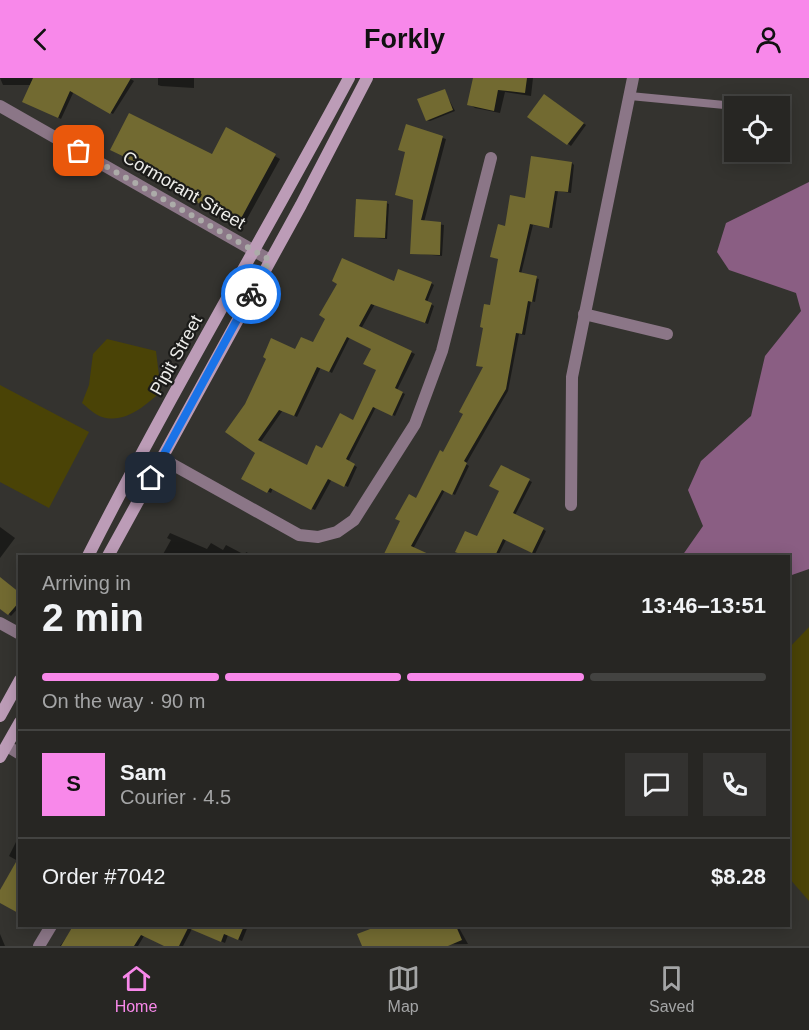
<!DOCTYPE html>
<html lang="en">
<head>
<meta charset="utf-8">
<style>
	:root { --surface:#272623; --page:#333230; --text:#f1f3f6; --muted:#a4a5a6; --line:#434341; --accent:#f888ea }
	body { margin:0; font-family:Arial,sans-serif; background:var(--page); color:var(--text); height:100vh; display:flex; flex-direction:column; font-size:22px; white-space:nowrap }
	* { box-sizing:border-box; margin:0 }
	p { font-size:20px; color:var(--muted) }
	.icon { flex:none; width:33px; height:33px; fill:none; stroke:currentColor; stroke-width:2; stroke-linecap:round; stroke-linejoin:round }
	.map { position:relative; flex:1; overflow:hidden }
	.drawer { position:absolute; left:18px; top:477px; width:772px; height:372px; display:flex; flex-direction:column; background:var(--surface); border-radius:0px; box-shadow:0 3px 15px #0003,0 0 0 2px var(--line) }
	.drawer>* { flex:none }
	.controls { position:absolute; left:724px; top:18px; display:grid; gap:12px }
	.controls a { display:grid; place-items:center; width:66px; height:66px; border-radius:0px; background:var(--surface); box-shadow:0 3px 15px #0003,0 0 0 2px var(--line); font-size:30px }
	.pin { position:absolute; display:grid; place-items:center; width:51px; height:51px; color:#fff; margin:-26px; border-radius:12px; box-shadow:0 3px 9px #0006 }
	.courier { position:absolute; display:grid; place-items:center; width:60px; height:60px; margin:-30px; border:4px solid #1a73e8; border-radius:50%; background:#fff; color:#222; box-shadow:0 2px 8px #0007 }
	.overview em { font-style:normal; font-weight:700 }
	.overview div { display:flex; flex-direction:column-reverse }
	.overview { display:flex; align-items:center; justify-content:space-between; height:102px; padding:0 24px }
	h1 { font-size:39px; font-weight:700; line-height:45px }
	.bar { display:grid; grid-template-columns:repeat(4,1fr); gap:9px 6px; align-content:center; height:72px; padding:0 24px }
	.bar i { height:8px; border-radius:4px; background:var(--line) }
	.bar .selected { background:var(--accent) }
	.bar p { grid-column:span 4 }
	.line { display:flex; align-items:center; gap:15px; padding:0 24px; border-top:2px solid var(--line) }
	.line div { flex:1 }
	.round { display:grid; place-items:center; flex:none; width:63px; height:63px; border-radius:0px; background:var(--page) }
	header { display:flex; justify-content:space-between; align-items:center; height:78px; padding:0 24px; background:var(--accent); color:#111; font-size:27px; font-weight:700 }
	.dock { display:flex; justify-content:space-around; align-items:center; height:84px; border-top:2px solid var(--line); background:var(--surface); font-size:16px; color:var(--muted) }
	.dock a { display:grid; justify-items:center; gap:3px }
	.dock .selected { color:var(--accent) }
	.map>svg:first-child { display:block }
</style>
</head>
<body>
<header><svg class="icon" aria-label="back" viewBox="0 0 24 24"><path d="M15 5l-7 7 7 7"/></svg>Forkly<svg class="icon" aria-label="person" viewBox="0 0 24 24"><circle cx="12" cy="8" r="4"/><path d="M4 21q1-7 8-7t8 7"/></svg></header>
<div class="map">
<svg width="809" height="868" viewBox="0 0 809 868">
	<rect width="100%" height="100%" fill="#34332f"/>
	<g fill="#4a4306">
		<path d="M107 261 156 273 161 314C145 327 126 346 102 339 95 337 87 329 82 325L89 307 93 276Z"/>
		<path d="M0 307 89 354 49 430 0 404Z"/>
		<path d="M809 549V823L789 800V570Z"/>
	</g>
	<path fill="#8a5e83" d="M809 104V491L789 498V478H682L703 448 688 412 701 383 751 338 765 278 801 233 796 215 729 192 717 174 726 145Z"/>
	<g fill="#0007" fill-rule="evenodd">
		<path d="M0 0H129L134 3 113 36 74 13 61 41 24 23 31 7H3Z"/>
		<path d="M158 0H194V10L161 8 158 7Z"/>
		<path d="M475 0H533L531 18 505 14 500 35 475 30 469 26Z"/>
		<path d="M444 12 455 33 430 43 427 42Z"/>
		<path d="M547 20 586 47 571 68 529 38Z"/>
		<path d="M407 48 446 61 424 144 444 147 442 178 411 175 414 122 396 117 406 74Z"/>
		<path d="M227 51 280 81 243 148 183 115 212 78Z"/>
		<path d="M572 85 574 87 571 115 558 113 552 150 533 147 521 196 539 201 535 224 531 223 525 257 519 256 508 313 466 386 469 388 455 417 445 412 413 471 422 475 420 478H385L401 443 417 422 465 336 484 289H481L500 181 491 179 507 150 526 122Z"/>
		<path d="M386 125 389 126 387 161 355 158Z"/>
		<path d="M431 205 434 207 427 224 434 228 428 246 375 226 361 251 415 276 397 312 405 316 395 338 376 329 348 384 357 389 348 409 332 401 315 432 273 410 271 415 243 401 257 375 228 354 296 273 313 266 395 206ZM350 259 373 271 378 292 353 344 307 389 260 365 283 332 297 339 321 289 332 295Z"/>
		<path d="M501 389 532 404 515 437 546 453 535 476 506 462 498 478H456L466 455 478 460 501 413Z"/>
		<path d="M0 449 15 460 0 480Z"/>
		<path d="M170 455 207 471 211 465 223 472 226 467 245 477 246 474 254 478H162L171 462 167 460Z"/>
		<path d="M0 500 20 516V528L11 538 0 529Z"/>
		<path d="M20 710V724L16 711Z"/>
		<path d="M20 756V835L0 824V815L18 783 9 778Z"/>
		<path d="M75 848H248L242 863 228 857 225 865 192 851 183 868H166L144 858 138 868H60Z"/>
		<path d="M382 848H458L468 866 364 868 359 857Z"/>
		<path d="M0 856 5 868H0Z"/>
	</g>
	<g fill="#726a31" fill-rule="evenodd">
		<path d="M33 0H131L110 36 70 13 58 40 22 24Z"/>
		<path d="M473 0H527L525 15 498 12 494 33 467 27Z"/>
		<path d="M445 11 453 32 426 43 417 21Z"/>
		<path d="M544 16 584 45 567 67 527 39Z"/>
		<path d="M129 35 212 76 226 49 276 76 238 146 181 116 185 108 110 72Z"/>
		<path d="M406 46 443 58 421 142 441 144 440 177 410 176 413 122 395 117 405 74 398 72Z"/>
		<path d="M531 78 572 84 568 114 555 113 549 150 530 146 519 194 537 198 532 224 528 223 522 256 516 255 506 311 464 383 467 385 452 417 442 412 411 468 433 478H383L400 443 395 441 409 416 416 420 440 372 443 374 463 336 459 334 483 289 476 288 483 250 480 249 484 226 490 227 498 181 490 179 498 146 505 148 510 117 525 120Z"/>
		<path d="M356 121 387 123 385 160 354 159Z"/>
		<path d="M342 180 394 203 398 191 432 204 425 222 432 225 425 245 371 226 359 248 412 273 395 310 403 314 392 338 373 329 346 381 355 386 344 409 328 401 311 432 270 410 267 415 241 401 255 375 225 354 245 326 266 281 263 279 271 260 295 271 301 259 313 264 325 241 319 237 337 206 332 203ZM347 259 371 271 363 286 376 292 353 342 340 335 322 370 316 367 307 387 258 362 279 332 294 338 317 289 329 294Z"/>
		<path d="M501 387 530 401 513 435 544 450 532 475 503 461 495 478H465L455 474 465 453 477 458 499 413 489 408Z"/>
		<path d="M0 499 20 515V523L8 537 0 531Z"/>
		<path d="M20 777V836L0 825V812Z"/>
		<path d="M73 848H244L238 862 224 856 221 864 188 850 179 868H164L141 857 134 868H61Z"/>
		<path d="M378 848H456L462 862 448 868H362L357 856Z"/>
	</g>
	<g fill="none" stroke-linecap="round" stroke-linejoin="round">
		<path stroke="#8b7687" stroke-width="8" d="M630 18 735 28"/>
		<g stroke="#8b7687" stroke-width="12">
			<path d="M0 28 270 182"/>
			<path d="M584 236 667 256"/>
			<path d="M161 380 299 457 318 459 337 454 354 442 415 346 442 273 491 80"/>
			<path d="M571 427 572 299 633 0"/>
			<path d="M0 545 20 556"/>
			<path d="M7 668 20 676"/>
			<path d="M39 868 51 848"/>
		</g>
		<g stroke="#bc9cb7" stroke-width="12">
			<path d="M88 478C170 316 263 160 349 0"/>
			<path d="M108 478 301 127 367 0"/>
			<path d="M0 638 20 602"/>
			<path d="M0 679 20 644"/>
		</g>
	</g>
	<g fill="none" stroke-linecap="round" stroke-linejoin="round">
		<path stroke="#acaca9" stroke-width="6" stroke-dasharray="0 10.8" d="M79 73 270 182 251 216"/>
		<path stroke="#1a73e8" stroke-width="8" d="M151 400 251 216"/>
	</g>
	<g text-anchor="middle" dominant-baseline="central" stroke-width="4.5" stroke-linejoin="round" paint-order="stroke">
		<g font-size="18" fill="#ededea" stroke="#1b1b19">
			<text transform="translate(184 112) rotate(30)">Cormorant Street</text>
			<text transform="translate(176 277) rotate(-61)">Pipit Street</text>
		</g>
	</g>
</svg>
<div class="controls">
<a><svg class="icon" aria-label="locate" viewBox="0 0 24 24"><circle cx="12" cy="12" r="6"/><path d="M12 2v4M12 18v4M2 12h4M18 12h4"/></svg></a>
</div>
<div class="pin" style="left:79px;top:73px;background:#ea580c"><svg class="icon" aria-label="bag" viewBox="0 0 24 24"><path d="M5 8h14l-1 12H6zM9 8a3 3 0 0 1 6 0"/></svg></div>
<div class="pin" style="left:151px;top:400px;background:#1f2937"><svg class="icon" aria-label="home" viewBox="0 0 24 24"><path d="M3 11l9-7 9 7M6 9v11h12V9"/></svg></div>
<div class="courier" style="left:251px;top:216px"><svg class="icon" aria-label="bike" viewBox="0 0 24 24"><circle cx="6" cy="16" r="4"/><circle cx="18" cy="16" r="4"/><path d="M6 16l4-8h5l3 8M10 8l3 8H6M13 5h3"/></svg></div>
<section class="drawer">
<div class="overview"><div><h1>2 min</h1><p>Arriving in</p></div><em>13:46–13:51</em></div>
<div class="bar"><i class="selected"></i><i class="selected"></i><i class="selected"></i><i></i><p>On the way · 90 m</p></div>
<div class="line" style="height:108px"><b class="round" style="background:var(--accent);color:#111">S</b><div><b>Sam</b><p>Courier · 4.5</p></div><a class="round"><svg class="icon" aria-label="chat" viewBox="0 0 24 24"><path d="M4 5h16v11H9l-5 4z"/></svg></a><a class="round"><svg class="icon" aria-label="phone" viewBox="0 0 24 24"><path d="M5 4h4l2 5-3 2q2 4 5 5l2-3 5 2v4C11 20 4 13 5 4z"/></svg></a></div>
<div class="line" style="height:78px"><div>Order #7042</div><b>$8.28</b></div>
</section>
</div>
<nav class="dock">
<a class="selected"><svg class="icon" aria-label="home" viewBox="0 0 24 24"><path d="M3 11l9-7 9 7M6 9v11h12V9"/></svg>Home</a>
<a><svg class="icon" aria-label="map" viewBox="0 0 24 24"><path d="M3 6l6-2 6 2 6-2v14l-6 2-6-2-6 2zM9 4v14M15 6v14"/></svg>Map</a>
<a><svg class="icon" aria-label="saved" viewBox="0 0 24 24"><path d="M7 4h10v16l-5-4-5 4z"/></svg>Saved</a>
</nav>
</body>
</html>
